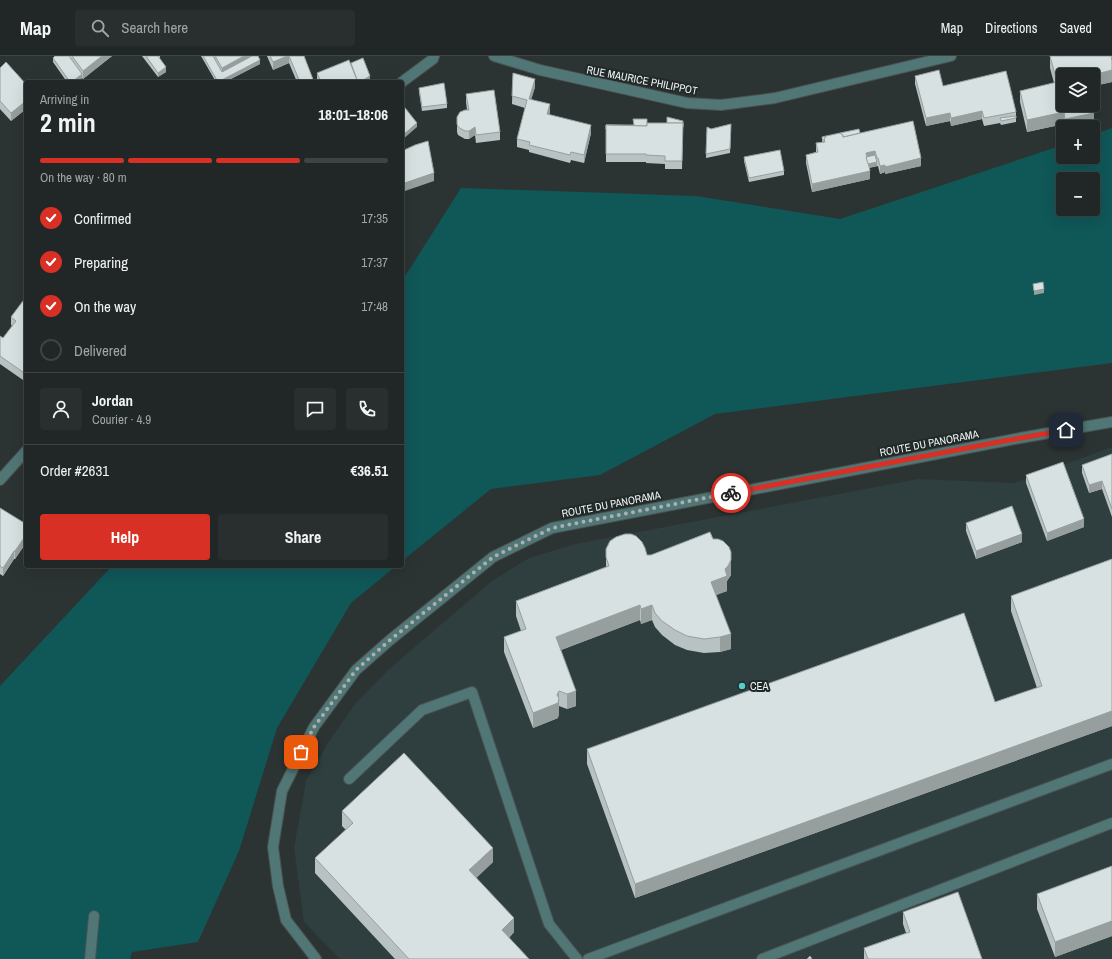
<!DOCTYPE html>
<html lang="en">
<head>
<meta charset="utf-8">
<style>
	:root { --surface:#212626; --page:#292e2e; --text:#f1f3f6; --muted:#a2a5a7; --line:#3e4343; --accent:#d93025 }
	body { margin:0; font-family:"Archivo Narrow",sans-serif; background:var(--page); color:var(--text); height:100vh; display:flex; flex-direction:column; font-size:15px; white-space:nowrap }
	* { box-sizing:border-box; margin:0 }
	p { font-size:13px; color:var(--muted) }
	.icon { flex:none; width:22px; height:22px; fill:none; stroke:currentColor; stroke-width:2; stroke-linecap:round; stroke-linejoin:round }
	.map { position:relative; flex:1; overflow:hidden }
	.sheet { position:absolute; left:24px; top:24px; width:380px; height:488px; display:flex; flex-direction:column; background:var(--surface); border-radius:4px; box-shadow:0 4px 16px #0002,0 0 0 1px var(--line) }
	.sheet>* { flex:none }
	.tools { position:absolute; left:1056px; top:12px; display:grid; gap:8px }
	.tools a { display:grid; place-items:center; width:44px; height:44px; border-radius:4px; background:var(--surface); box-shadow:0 4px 16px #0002,0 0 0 1px var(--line); font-size:20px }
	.pin { position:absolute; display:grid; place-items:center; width:34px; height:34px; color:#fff; margin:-17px; border-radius:8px; box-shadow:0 2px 6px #0006 }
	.courier { position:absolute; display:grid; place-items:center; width:40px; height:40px; margin:-20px; border:3px solid #d93025; border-radius:50%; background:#fff; color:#222; box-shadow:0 1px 5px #0007 }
	.summary em { font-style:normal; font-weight:800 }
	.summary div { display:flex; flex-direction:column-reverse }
	.summary { display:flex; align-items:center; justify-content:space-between; height:68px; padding:0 16px }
	h1 { font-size:26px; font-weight:800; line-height:30px }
	.bar { display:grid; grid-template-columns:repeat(4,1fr); gap:6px 4px; align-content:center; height:48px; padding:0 16px }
	.bar i { height:5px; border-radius:3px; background:var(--line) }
	.bar .on { background:var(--accent) }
	.bar p { grid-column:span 4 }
	.line { display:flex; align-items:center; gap:10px; padding:0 16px; border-top:1px solid var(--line) }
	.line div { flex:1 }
	.round { display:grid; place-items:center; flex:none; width:42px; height:42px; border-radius:4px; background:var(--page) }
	ol { padding:0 16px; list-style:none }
	li { display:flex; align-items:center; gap:12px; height:44px }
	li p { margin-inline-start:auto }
	li .icon { padding:4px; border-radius:50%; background:var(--accent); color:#fff; stroke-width:4 }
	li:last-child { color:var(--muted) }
	li i { width:22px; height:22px; border:2px solid var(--line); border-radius:50% }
	.action { display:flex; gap:8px; margin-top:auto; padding:8px 16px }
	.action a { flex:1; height:46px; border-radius:4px; background:var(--accent); color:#fff; font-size:16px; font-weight:800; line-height:46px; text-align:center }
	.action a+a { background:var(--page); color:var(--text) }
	header { display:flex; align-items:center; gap:24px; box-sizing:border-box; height:56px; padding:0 20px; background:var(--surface); border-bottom:1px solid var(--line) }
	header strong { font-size:19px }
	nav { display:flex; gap:22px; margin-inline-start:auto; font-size:14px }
	.search { width:280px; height:36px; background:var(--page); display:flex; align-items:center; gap:10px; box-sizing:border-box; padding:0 14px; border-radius:4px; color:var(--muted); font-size:15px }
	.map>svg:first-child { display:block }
</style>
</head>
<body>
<header>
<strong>Map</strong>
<div class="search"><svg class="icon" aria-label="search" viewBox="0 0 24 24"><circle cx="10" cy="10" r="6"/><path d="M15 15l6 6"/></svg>Search here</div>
<nav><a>Map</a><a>Directions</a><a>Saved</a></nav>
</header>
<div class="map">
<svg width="1112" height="903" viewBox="0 0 1112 903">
	<rect width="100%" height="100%" fill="#2c3333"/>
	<path fill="#2f3e3e" d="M1112 391V903H340L304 866 294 792 306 725 328 687 355 648 389 613 492 525 529 502 575 488 918 423 1014 427Z"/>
	<g fill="#105758" fill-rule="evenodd">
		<path d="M1112 72V307L715 358 600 419 491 433 402 505V225L461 132 696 140 840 163 1063 89V101H1093V79ZM1063 123H1093V153H1063Z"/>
		<path d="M112 510H396L351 547 277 672 239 795 198 886 132 896 130 903H0V630Z"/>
	</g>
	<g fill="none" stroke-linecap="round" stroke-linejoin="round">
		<g stroke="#4b5252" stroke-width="12">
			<g id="lane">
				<path d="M349 723 422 654 472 636 549 868 577 903"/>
				<path d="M90 903 94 860"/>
				<path d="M588 903 1112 708"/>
				<path d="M762 903 1112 767"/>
			</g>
		</g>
		<g stroke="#4b5252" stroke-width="12">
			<g id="street">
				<path d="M494 0 540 14 687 47 721 49 775 42 951 0"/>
				<path d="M402 26 433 3 434 0"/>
				<path d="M0 424 26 395"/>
				<path d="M316 903 286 864 278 830 273 791 282 735 314 671 356 614 390 584 493 501 552 472 1020 382 1112 366"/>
			</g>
		</g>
		<use href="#lane" stroke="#507676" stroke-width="10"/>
		<use href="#street" stroke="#507676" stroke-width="10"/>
	</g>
	<g fill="#b9c2c2">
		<path d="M55 0H112L83 23 82 22 77 26H67L53 6V2Z"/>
		<path d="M142 0H160V2L159 3 166 16 158 21Z"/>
		<path d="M201 0H258L260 8 225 26H216Z"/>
		<path d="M267 0H304L314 26H297L289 7 273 14Z"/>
		<path d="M1050 0H1112V26L1094 30V37L1093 39V19H1063L1094 68 1082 71H1064V68L1027 76 1020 46V35L1054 27 1050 12Z"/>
		<path d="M351 7 370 24 367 26H317V17Z"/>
		<path d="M0 12 25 28 26 27V53L11 65 0 53Z"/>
		<path d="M513 17 535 31 531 43 550 56 549 58 591 77 584 107 571 104 570 107 529 96V94L517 91V83L525 52 512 48Z"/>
		<path d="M915 20 1016 56V66L1001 69 1000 67 984 70 982 63 951 70 950 65 926 70 915 28Z"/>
		<path d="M419 32 447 48V52L422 55 419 36Z"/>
		<path d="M466 38 500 76V84L476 87 475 79 469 83H465L458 79 457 76V61L467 54 466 46Z"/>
		<path d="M683 65 682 113H665V108L646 107V106H606V69H634L647 67H667Z"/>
		<path d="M731 68 730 97 706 102 707 71 711 73Z"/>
		<path d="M860 77 921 110 885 118V116L880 118 878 110 869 112 870 123 812 136 806 107V99L816 96V87L822 86V81Z"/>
		<path d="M744 101 784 115V119L749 126 744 105Z"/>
		<path d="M26 241 23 324 0 308V280L3 282 12 270 11 269V261Z"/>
		<path d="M1112 398V461L1102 433 1089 437 1082 417V409Z"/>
		<path d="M1026 419 1084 471 1047 485 1026 427Z"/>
		<path d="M0 452 26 468V487L15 503H14L3 520 0 518Z"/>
		<path d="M966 467 1022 486 976 503 966 475Z"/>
		<path d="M713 483 731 519 727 525V535L716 539 731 593 720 596 704 597 687 594 675 589 662 579 655 571 652 564 641 568 640 564 561 594 576 650 567 653 559 650V657L558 662 533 672 504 596V581L521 575 516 560V545L606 511V501L651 499Z"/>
		<path d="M1112 503V670L635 842 587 708V693L995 646 1037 632 1011 555V540Z"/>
		<path d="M342 755 493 806 476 822 514 876 509 882 529 903H395L315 817V802L346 774 342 770Z"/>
		<path d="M1112 810V880L1055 901 1037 853V838Z"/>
		<path d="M903 856 982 903H864V892L906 877 903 868Z"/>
	</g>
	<g fill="#969e9e">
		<path d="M102 0H112L83 23V15Z"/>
		<path d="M244 0H256L222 20V12Z"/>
		<path d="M287 0H289V7L273 14V6Z"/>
		<path d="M260 4V8L225 26H218Z"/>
		<path d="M166 11V16L158 21V17Z"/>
		<path d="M1112 14V26L1094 30V37L1093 39V19Z"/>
		<path d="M82 18V22L77 26H72Z"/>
		<path d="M370 20V24L367 26H360Z"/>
		<path d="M535 23V31L529 51V43Z"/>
		<path d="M26 45V53L11 65V57Z"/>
		<path d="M550 48V56L547 66V58Z"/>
		<path d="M982 55V63L951 70V62Z"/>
		<path d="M1064 56V68L1027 76V64Z"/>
		<path d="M950 57V65L926 70V62Z"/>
		<path d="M1094 57V68L1082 71H1065V63Z"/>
		<path d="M417 67V71L402 84V80Z"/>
		<path d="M591 69V77L584 107V99Z"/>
		<path d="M475 71V79L469 83V75Z"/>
		<path d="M875 95V103L867 105 866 97Z"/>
		<path d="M921 102V110L885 118V111Z"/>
		<path d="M877 106V110L867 112V108Z"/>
		<path d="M885 109V116L880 118V110Z"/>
		<path d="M870 115V123L812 136V128Z"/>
		<path d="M434 117V125L402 136V128Z"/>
		<path d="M1044 233V237L1034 239V235Z"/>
		<path d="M26 312V320L23 324V316Z"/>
		<path d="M1102 425V433L1089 437V429Z"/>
		<path d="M1084 463V471L1047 485V477Z"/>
		<path d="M1022 478V486L976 503V495Z"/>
		<path d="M26 479V487L15 503V495Z"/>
		<path d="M14 495V503L3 520V512Z"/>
		<path d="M731 496V519L727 525V535L711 541V526L725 513Z"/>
		<path d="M640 549V564L556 596V581Z"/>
		<path d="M652 549V564L641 568V553Z"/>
		<path d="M731 578V593L720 596V581Z"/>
		<path d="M559 635V657L558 662 533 672V657L557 639Z"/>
		<path d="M576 635V650L567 653V638Z"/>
		<path d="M1112 655V670L635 842V828Z"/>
		<path d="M493 792V806L469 829V814Z"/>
		<path d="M514 862V876L502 889V874Z"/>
		<path d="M1112 865V880L1055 901V886Z"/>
	</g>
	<g fill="#d7e1e1" stroke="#969e9e">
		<path d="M55 0H69L82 18 72 26H70L53 2Z"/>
		<path d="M72 0H102L83 15Z"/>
		<path d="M146 0H158L166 11 158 17Z"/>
		<path d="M203 0H213L222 16 252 0H258L260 4 218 26Z"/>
		<path d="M215 0H244L222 12Z"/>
		<path d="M270 0H287L273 6Z"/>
		<path d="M289 0H304L314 26H300Z"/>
		<path d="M1050 0H1111L1112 5V14L1093 19H1063V49H1092L1094 57 1065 63 1064 56 1027 64 1020 35 1057 26Z"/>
		<path d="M363 2 370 20 360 26H357V24L351 7Z"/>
		<path d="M349 4 357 24 354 26H321L317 17Z"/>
		<path d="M6 6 25 27 24 28 26 30V45L11 57 0 45V12Z"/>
		<path d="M939 14 943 30 1006 15 1011 35 1016 56 984 62 982 55 951 62 950 57 926 62 915 20Z"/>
		<path d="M513 17 535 23 529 43 550 48 547 58 591 69 584 99 571 96 570 99 529 89 530 86 517 83 527 44 512 40Z"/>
		<path d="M444 27 447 48 422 51 419 32Z"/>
		<path d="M494 34 500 76 476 79 475 71 469 75H465L458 71 457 68V61L460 56 465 54H469L466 38Z"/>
		<path d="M402 48 417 67 402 80Z"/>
		<path d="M1016 60V62L1001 65 1000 62Z"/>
		<path d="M667 61 683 65V71V67H667Z"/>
		<path d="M633 63H647V70L606 69V73V69H634Z"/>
		<path d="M913 65 921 102 885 111V109L880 110 878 102H877L875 95 866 97 870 115 812 128 806 99 818 96 816 87 825 86 824 83 826 80 840 77 843 79V81Z"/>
		<path d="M647 67H683L682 105H665V100L646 99V98H606V69L647 70Z"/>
		<path d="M731 68 730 93 706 98 707 71 711 73Z"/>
		<path d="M859 73 860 77 843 81V79L840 77Z"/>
		<path d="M826 80 824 83V86H823L822 81Z"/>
		<path d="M428 85 434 117 402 128V95L415 89Z"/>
		<path d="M780 94 784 115 749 122 744 101Z"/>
		<path d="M875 99 877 106 868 108 866 101Z"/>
		<path d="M1043 226 1044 233 1034 235 1033 228Z"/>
		<path d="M26 241V312L23 316 0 300V280L3 282 16 265 11 261Z"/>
		<path d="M1112 398V453L1102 425 1089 429 1082 409Z"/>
		<path d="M1063 406 1084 463 1047 477 1026 419Z"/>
		<path d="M1012 450 1022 478 976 495 966 467Z"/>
		<path d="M0 452 26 468V479L15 495H14L3 512 0 510Z"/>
		<path d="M710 476 713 483H718L723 485 729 491 731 496V504L728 510 725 513 727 520 711 526 731 578 720 581 704 583 687 580 675 574 662 565 655 557 652 549 641 553 640 549 556 581 576 635 567 638 559 635 557 639 559 642 558 647 533 657 504 581 526 573 516 545 609 510 606 501V493L610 485 616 481 625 478H631L636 480 642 486 645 492 647 499H651Z"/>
		<path d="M1112 503V655L635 828 587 693 964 557 995 646 1042 630 1011 540Z"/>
		<path d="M404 697 493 792 469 814 514 862 502 874 529 903H409L315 802 353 767 342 755Z"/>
		<path d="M1112 810V865L1055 886 1037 838Z"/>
		<path d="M958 836 982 903H868L864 892 910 876 903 856Z"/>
		<path d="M810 900 812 903H807Z"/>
	</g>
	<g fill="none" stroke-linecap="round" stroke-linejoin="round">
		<path stroke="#aab0b0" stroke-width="4" stroke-dasharray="0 7.2" d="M301 696 314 671 356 614 390 584 493 501 552 472 731 437"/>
		<path stroke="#d93025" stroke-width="5" d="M731 437 1004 385 1066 374"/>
	</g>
	<circle fill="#52cdcf" stroke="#222929" stroke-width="1.5" cx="742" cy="630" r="4"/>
	<g text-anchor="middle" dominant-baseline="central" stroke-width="4" stroke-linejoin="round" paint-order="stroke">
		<g font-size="11" fill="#eef3f3" stroke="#222929">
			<text transform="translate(642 24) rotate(11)">RUE MAURICE PHILIPPOT</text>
			<text transform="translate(929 387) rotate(-11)">ROUTE DU PANORAMA</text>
			<text transform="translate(611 448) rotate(-11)">ROUTE DU PANORAMA</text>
		</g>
		<g font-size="11" fill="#eef3f3" stroke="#222929" text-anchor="start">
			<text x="750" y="630">CEA</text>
		</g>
	</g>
</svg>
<div class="tools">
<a><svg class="icon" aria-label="layers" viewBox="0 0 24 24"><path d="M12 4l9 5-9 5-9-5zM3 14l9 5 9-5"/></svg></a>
<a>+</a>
<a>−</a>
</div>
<div class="pin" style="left:301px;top:696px;background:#ea580c"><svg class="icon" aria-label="bag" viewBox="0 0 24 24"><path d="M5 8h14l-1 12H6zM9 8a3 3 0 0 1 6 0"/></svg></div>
<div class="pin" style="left:1066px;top:374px;background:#1f2937"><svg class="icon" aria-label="home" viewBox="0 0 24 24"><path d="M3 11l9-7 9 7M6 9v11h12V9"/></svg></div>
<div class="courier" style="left:731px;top:437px"><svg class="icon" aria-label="bike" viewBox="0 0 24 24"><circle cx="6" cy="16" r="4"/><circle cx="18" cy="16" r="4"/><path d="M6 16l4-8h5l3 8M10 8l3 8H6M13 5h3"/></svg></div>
<section class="sheet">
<div class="summary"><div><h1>2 min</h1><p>Arriving in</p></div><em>18:01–18:06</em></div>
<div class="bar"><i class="on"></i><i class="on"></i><i class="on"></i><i></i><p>On the way · 80 m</p></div>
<ol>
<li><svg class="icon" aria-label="check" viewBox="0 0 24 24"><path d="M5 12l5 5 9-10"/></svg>Confirmed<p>17:35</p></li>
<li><svg class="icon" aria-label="check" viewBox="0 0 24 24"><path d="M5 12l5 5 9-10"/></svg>Preparing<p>17:37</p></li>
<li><svg class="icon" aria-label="check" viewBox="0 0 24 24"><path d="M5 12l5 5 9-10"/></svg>On the way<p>17:48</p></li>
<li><i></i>Delivered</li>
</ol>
<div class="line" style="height:72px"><a class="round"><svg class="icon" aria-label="person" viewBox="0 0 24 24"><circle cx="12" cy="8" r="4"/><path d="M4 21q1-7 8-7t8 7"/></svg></a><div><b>Jordan</b><p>Courier · 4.9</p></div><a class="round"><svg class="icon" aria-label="chat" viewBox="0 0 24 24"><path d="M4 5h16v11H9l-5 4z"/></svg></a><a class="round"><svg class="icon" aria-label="phone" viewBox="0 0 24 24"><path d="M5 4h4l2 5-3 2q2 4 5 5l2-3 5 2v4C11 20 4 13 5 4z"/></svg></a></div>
<div class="line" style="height:52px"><div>Order #2631</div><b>€36.51</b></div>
<div class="action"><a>Help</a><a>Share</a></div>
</section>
</div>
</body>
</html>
